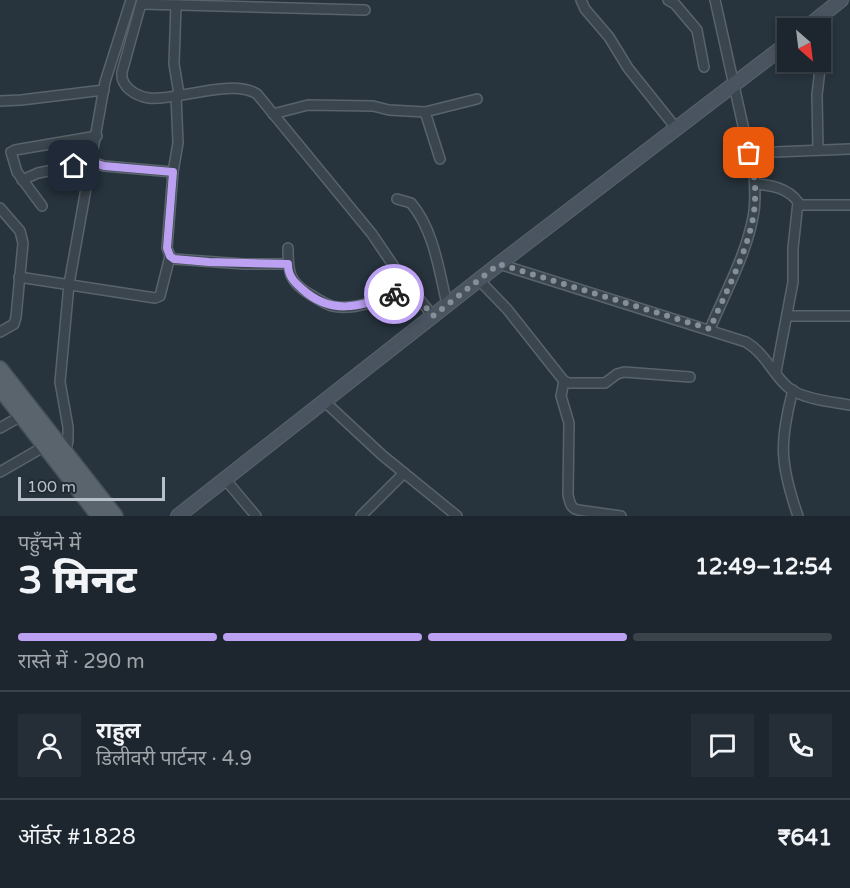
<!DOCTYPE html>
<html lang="hi">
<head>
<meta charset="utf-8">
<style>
	:root { --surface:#1d262e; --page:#252e36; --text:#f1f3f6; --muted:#a0a5aa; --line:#3b434a; --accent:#bca0f2 }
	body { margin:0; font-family:"Varela Round","Noto Sans Devanagari",sans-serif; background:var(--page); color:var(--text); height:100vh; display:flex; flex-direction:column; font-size:22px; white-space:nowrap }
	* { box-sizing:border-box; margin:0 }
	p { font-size:20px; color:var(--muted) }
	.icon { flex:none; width:33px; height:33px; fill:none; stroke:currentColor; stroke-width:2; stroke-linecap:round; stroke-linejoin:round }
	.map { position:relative; height:516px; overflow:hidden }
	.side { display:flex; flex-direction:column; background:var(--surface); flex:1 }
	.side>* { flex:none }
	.needle { width:39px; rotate:152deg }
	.buttons { position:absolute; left:777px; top:18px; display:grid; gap:12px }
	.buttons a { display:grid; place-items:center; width:54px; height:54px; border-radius:0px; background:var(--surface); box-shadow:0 3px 9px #0003,0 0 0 2px var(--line); font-size:30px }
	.scale { position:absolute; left:18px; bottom:15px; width:147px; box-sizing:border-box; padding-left:6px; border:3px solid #b7c0c8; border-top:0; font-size:16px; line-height:21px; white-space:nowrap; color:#b7c0c8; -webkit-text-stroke:4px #202a33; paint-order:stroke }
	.pin { position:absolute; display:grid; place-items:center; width:51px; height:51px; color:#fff; margin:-26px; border-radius:12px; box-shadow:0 3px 9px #0006 }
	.courier { position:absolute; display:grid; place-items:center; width:60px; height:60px; margin:-30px; border:4px solid #bca0f2; border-radius:50%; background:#fff; color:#222; box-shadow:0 2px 8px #0007 }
	.overview em { font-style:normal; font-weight:800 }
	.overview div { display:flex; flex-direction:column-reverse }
	.overview { display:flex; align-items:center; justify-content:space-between; height:102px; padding:0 18px }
	h1 { font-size:39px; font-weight:800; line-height:45px }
	.bar { display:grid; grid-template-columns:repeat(4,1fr); gap:9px 6px; align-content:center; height:72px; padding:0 18px }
	.bar i { height:8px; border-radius:4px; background:var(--line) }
	.bar .selected { background:var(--accent) }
	.bar p { grid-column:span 4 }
	.line { display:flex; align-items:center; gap:15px; padding:0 18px; border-top:2px solid var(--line) }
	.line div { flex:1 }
	.round { display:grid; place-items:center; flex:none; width:63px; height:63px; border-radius:0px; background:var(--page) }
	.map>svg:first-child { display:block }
</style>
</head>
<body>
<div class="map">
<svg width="850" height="516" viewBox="0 0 850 516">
	<rect width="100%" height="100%" fill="#27333d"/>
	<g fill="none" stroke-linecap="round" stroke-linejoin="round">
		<g stroke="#59636b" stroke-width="12">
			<g id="minor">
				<path d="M142 0 122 72C120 86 135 96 149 98 177 101 232 78 257 94L372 234 399 274 433 316"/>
				<path d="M581 0 585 9 609 37 628 68 676 128"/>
				<path d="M668 0 675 4 697 30 704 67"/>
				<path d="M141 4 365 10"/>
				<path d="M176 5 174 64 179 94"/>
				<path d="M176 95 178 143 173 172 167 248 170 256 174 259 244 264H288"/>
				<path d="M0 101 21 100 104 90"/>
				<path d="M425 112 440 159"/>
				<path d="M273 114 308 105 373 106 389 110 425 112 477 99"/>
				<path d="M818 150 817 95 824 34"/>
				<path d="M749 153 850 149"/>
				<path d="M22 180 38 173 92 162 104 166 173 172"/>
				<path d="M755 184C771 185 788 188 798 202L793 248V282L776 372"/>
				<path d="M397 199 411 203C434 230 439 271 447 304"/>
				<path d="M798 205H850"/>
				<path d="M42 206 17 172 11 152 15 150 97 136"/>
				<path d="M0 208 20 231 23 243 16 317 14 324 0 332"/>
				<path d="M288 248C288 273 289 282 311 295 318 299 325 304 332 306 355 312 389 296 410 288"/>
				<path d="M499 264 746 342C767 354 777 383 795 392 811 400 833 402 850 405"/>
				<path d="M19 277 155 298 160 296 170 256"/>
				<path d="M479 280 507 309 564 381 569 383H605L617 374 624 372 690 377"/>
				<path d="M787 316H850"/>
				<path d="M710 329C725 293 746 255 753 217 756 203 755 189 754 175L715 0"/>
				<path d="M564 381 561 396 569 423 568 495C570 502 570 508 578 510L621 516"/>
				<path d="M793 390C779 443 780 464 798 516"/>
				<path d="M324 401 382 455 457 516"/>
				<path d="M0 428 21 416"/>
				<path d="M65 454 68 441V427L60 382 69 284 105 82 131 0"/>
				<path d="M0 472 45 446"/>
				<path d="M225 479 256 516"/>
				<path d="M361 516 404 473"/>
			</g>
		</g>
		<g stroke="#59636b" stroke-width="16">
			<g id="secondary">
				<path d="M806 28 841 0"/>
				<path d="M178 516 499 264 788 43"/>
			</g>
		</g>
		<g stroke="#444e57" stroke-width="18">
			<g id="primary">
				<path d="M0 369 115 516"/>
				<path d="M0 388 99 516"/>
			</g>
		</g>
		<use href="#minor" stroke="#3b454d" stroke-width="9"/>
		<use href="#secondary" stroke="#495460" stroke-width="14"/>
		<use href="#primary" stroke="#59646d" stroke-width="15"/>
	</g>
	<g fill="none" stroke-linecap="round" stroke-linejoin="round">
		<path stroke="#858f97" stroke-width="6" stroke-dasharray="0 10.8" d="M394 294 410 288 433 316 499 264 710 329C726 290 754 242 755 199 756 183 753 168 749 153"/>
		<path stroke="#bca0f2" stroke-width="8" d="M74 166 92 162 104 166 173 172 167 248 170 256 174 259 209 262 288 264C288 275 293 281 301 288 331 316 359 307 394 294"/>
	</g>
</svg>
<div class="buttons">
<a><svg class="needle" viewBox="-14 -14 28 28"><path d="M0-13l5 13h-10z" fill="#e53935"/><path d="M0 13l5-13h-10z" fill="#a0a5aa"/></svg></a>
</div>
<div class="scale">100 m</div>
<div class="pin" style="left:749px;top:153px;background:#ea580c"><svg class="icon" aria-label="bag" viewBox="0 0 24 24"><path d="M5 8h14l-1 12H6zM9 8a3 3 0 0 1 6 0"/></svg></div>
<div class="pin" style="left:74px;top:166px;background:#1f2937"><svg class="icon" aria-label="home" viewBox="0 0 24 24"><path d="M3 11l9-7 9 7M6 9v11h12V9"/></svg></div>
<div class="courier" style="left:394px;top:294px"><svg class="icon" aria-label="bike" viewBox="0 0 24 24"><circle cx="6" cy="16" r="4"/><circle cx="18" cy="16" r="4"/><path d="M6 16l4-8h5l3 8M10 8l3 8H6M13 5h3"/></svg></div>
</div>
<section class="side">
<div class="overview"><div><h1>3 मिनट</h1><p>पहुँचने में</p></div><em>12:49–12:54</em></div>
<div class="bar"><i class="selected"></i><i class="selected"></i><i class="selected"></i><i></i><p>रास्ते में · 290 m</p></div>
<div class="line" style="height:108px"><a class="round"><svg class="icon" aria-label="person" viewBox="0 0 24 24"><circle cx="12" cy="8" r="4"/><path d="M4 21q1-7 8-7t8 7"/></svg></a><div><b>राहुल</b><p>डिलीवरी पार्टनर · 4.9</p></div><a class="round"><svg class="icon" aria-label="chat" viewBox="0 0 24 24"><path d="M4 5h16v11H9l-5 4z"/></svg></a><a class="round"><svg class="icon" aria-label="phone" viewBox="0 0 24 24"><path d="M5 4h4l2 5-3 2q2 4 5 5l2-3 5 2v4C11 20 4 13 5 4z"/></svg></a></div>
<div class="line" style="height:78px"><div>ऑर्डर #1828</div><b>₹641</b></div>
</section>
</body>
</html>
